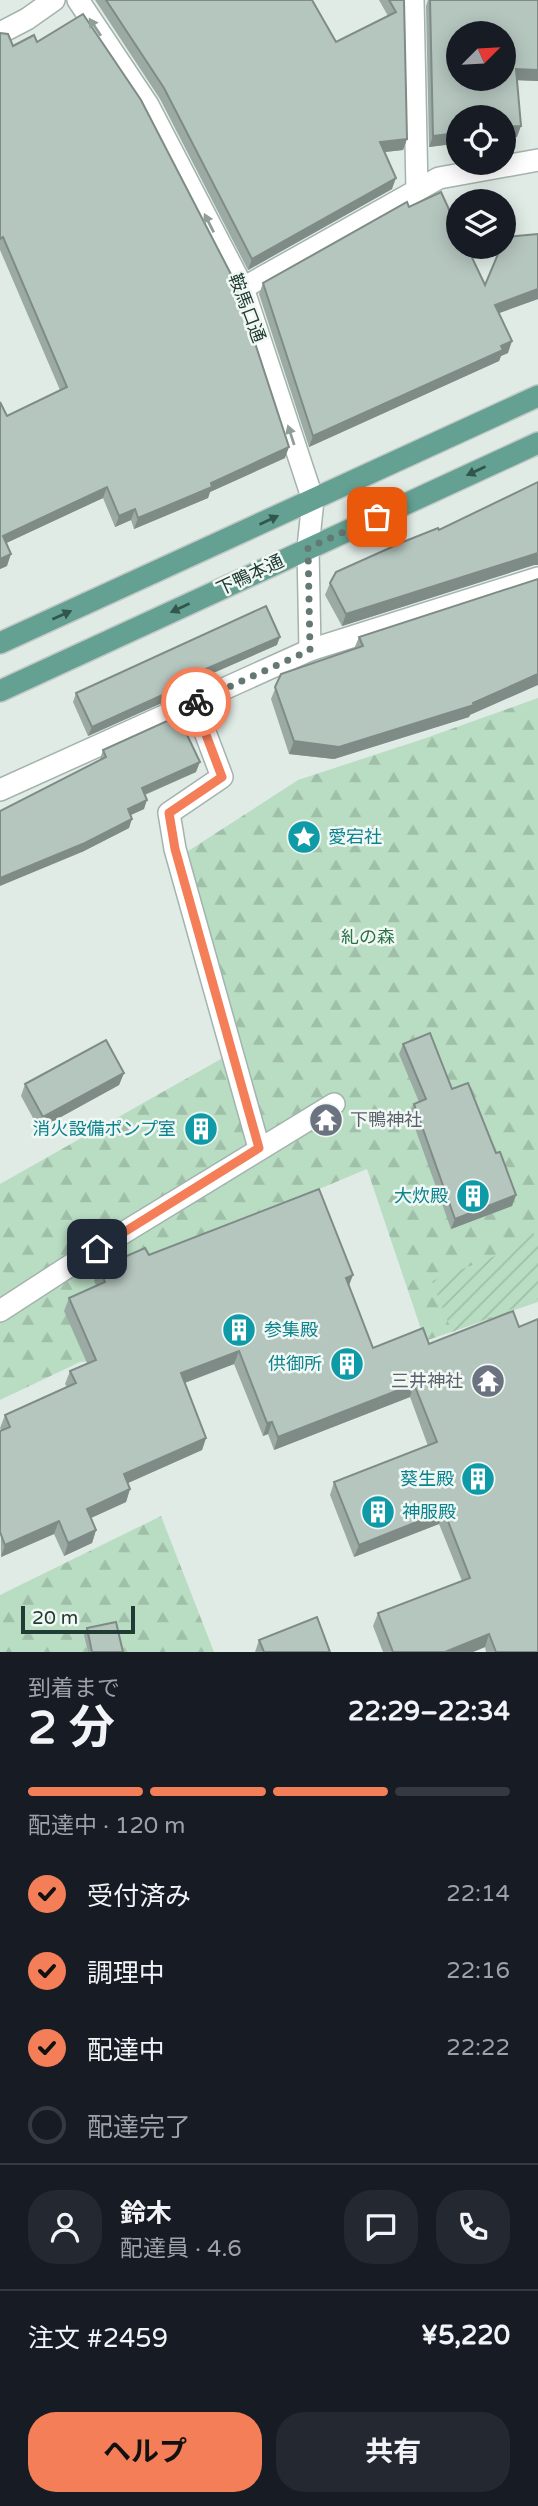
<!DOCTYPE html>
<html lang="ja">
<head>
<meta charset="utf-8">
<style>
	:root { --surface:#171b24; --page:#242831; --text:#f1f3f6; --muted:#9ea1a6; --line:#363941; --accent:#f37e57 }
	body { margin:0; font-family:"Varela Round","Noto Sans JP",sans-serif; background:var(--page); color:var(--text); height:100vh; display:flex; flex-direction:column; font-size:26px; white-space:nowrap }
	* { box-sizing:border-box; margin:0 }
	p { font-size:23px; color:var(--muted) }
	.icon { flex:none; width:38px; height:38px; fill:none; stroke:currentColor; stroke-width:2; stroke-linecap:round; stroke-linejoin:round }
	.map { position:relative; height:1652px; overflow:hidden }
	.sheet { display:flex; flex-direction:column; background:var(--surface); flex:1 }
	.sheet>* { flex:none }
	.needle { width:46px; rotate:66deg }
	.fabs { position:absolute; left:446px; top:21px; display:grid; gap:14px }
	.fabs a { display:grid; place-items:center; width:70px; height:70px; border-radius:50%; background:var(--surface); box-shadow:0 4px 18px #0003; font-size:35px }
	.scale { position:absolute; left:21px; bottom:18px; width:114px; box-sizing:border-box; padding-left:7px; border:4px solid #213c35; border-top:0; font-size:19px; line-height:24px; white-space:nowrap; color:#213c35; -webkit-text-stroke:5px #f1f8f4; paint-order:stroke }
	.pin { position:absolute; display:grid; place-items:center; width:60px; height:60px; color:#fff; margin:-30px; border-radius:14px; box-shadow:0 4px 10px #0006 }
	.courier { position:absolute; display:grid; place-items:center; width:70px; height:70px; margin:-35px; border:5px solid #f37e57; border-radius:50%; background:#fff; color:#222; box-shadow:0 2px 9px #0007 }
	.summary em { font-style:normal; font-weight:700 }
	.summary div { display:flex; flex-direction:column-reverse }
	.summary { display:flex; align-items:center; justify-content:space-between; height:119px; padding:0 28px }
	h1 { font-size:46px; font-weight:700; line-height:52px }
	.bar { display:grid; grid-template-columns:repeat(4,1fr); gap:10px 7px; align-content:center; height:84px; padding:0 28px }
	.bar i { height:9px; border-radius:5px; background:var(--line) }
	.bar .active { background:var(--accent) }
	.bar p { grid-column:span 4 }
	.line { display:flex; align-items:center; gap:18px; padding:0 28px; border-top:2px solid var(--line) }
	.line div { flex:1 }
	.round { display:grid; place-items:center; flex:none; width:74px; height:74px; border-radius:28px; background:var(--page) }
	ol { padding:0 28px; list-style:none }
	li { display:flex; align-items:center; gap:21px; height:77px }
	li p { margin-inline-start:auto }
	li .icon { padding:7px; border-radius:50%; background:var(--accent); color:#111; stroke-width:4 }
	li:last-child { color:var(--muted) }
	li i { width:38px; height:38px; border:4px solid var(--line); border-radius:50% }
	.cta { display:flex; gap:14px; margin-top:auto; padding:14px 28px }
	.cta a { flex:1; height:80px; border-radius:28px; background:var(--accent); color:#111; font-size:28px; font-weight:700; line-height:80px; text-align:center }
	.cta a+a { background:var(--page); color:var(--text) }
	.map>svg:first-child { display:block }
</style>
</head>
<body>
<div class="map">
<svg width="538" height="1652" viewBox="0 0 538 1652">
	<defs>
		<pattern id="forest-firs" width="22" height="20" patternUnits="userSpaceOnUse" patternTransform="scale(1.75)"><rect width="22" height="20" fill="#b9ddc3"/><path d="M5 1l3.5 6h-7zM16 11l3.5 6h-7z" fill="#9fbfa8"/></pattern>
		<pattern id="garden-furrows" width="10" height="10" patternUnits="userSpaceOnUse" patternTransform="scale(1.75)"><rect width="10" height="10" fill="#b9ddc3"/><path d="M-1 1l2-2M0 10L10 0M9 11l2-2" fill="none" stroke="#9fbfa8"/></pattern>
	</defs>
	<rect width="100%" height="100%" fill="#e0ebe6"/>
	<g fill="url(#forest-firs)">
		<path d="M538 698V1302L425 1341 367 1169 190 1243 136 1357 80 1362 0 1400V1184L228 1055 168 864 298 780 423 739Z"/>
		<path d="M161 1516 214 1652H0V1595Z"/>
	</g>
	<path fill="url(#garden-furrows)" d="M533 1232 538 1245V1299L452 1332 432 1281 513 1249 510 1241Z"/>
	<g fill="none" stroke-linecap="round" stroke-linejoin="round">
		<g stroke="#a3b3ad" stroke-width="24">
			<g id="minor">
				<path d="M78 0 148 105 243 288 313 500 308 548 310 650"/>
				<path d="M413 0 417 190"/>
				<path d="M0 33 27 19 54 0"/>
				<path d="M243 288 439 178 538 160"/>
				<path d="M194 703 222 777 169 813 175 849 259 1148"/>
				<path d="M0 790 310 650 538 578"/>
				<path d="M0 1311 74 1263 334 1104"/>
			</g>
		</g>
		<g stroke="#c1c8c6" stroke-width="24">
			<g id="major">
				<path d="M0 643 538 396"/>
				<path d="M0 691 538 443"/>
			</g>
		</g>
		<use href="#minor" stroke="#fff" stroke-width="21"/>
		<use href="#major" stroke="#64a192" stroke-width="21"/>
	</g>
	<g fill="#9caaa4">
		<path d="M95 0H312L336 42 388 16 379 0H404L407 139 403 150 385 152 392 189 248 270 160 99Z"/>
		<path d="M428 0H538V81L517 80V137L458 117V147L454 148 453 144 429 147 426 6Z"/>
		<path d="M0 33 13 46 37 42 285 458 210 492 208 498 134 529 131 520 115 527 103 498 6 543 7 566 0 569V402L7 416 60 390 0 250Z"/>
		<path d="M409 207 485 285 538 234V299L499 313 508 353 501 356 499 361 309 447 259 294 263 283Z"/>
		<path d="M439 530 534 565 342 626 325 595 330 583Z"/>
		<path d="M359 637 470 715 469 717 334 759 289 754 271 699 281 674 354 649Z"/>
		<path d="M277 645 179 688 178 691 166 696 164 702 88 736 73 702 76 693Z"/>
		<path d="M103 750 196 772 145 795 144 809 131 815 129 828 82 852 100 759Z"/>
		<path d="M403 1044 452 1089 496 1153 516 1195 512 1206 451 1229 410 1114 414 1104 419 1102 399 1054Z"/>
		<path d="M124 1073 119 1085 39 1129 21 1096 25 1084Z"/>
		<path d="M149 1255 349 1286 373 1348 423 1328 538 1652H486L485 1647 473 1652H383L373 1626 378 1613 462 1581 439 1524 354 1557 330 1495 334 1482 428 1446 410 1397 274 1450 268 1434 263 1436 234 1364 185 1383 206 1438 202 1450 128 1483 130 1489 126 1502 91 1518 96 1530 92 1543 64 1556 54 1534 1 1557 0 1431 1 1430 0 1428 5 1415 67 1387 65 1384 70 1371 87 1363 64 1311 69 1298 96 1285 94 1281 99 1268Z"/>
		<path d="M87 1628 123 1652H88L84 1635Z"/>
		<path d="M259 1640 330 1652H255Z"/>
	</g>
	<g fill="#7f8b86">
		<path d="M516 69 538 70V81L512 80Z"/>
		<path d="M521 126 517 137 504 138V127Z"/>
		<path d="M458 133 453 144 429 147 433 136Z"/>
		<path d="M458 136V147L454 148Z"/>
		<path d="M407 139 403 150 376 153 380 142Z"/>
		<path d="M396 178 392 189 248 270 252 259Z"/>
		<path d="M538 289V299L491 316 495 305Z"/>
		<path d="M512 341 508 353 501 356 499 361 309 447 313 436Z"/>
		<path d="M289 447 285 458 210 492 208 498 134 529 138 518 211 483Z"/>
		<path d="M107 487 103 498 0 546 3 536Z"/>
		<path d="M135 509 131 520 115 527 119 516Z"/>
		<path d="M538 553V565H534L342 626 346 614Z"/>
		<path d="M11 554 7 566 0 569V559Z"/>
		<path d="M280 637 277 645 179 688 178 691 166 696 164 702 88 736 92 727 165 689 180 680Z"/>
		<path d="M538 674V685L470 715 469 717 334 759 289 754 294 741 473 703Z"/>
		<path d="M200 762 196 772 139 797 142 788Z"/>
		<path d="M147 800 144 809 124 818 128 809Z"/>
		<path d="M132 819 129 828 82 852 0 886V878Z"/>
		<path d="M124 1073 119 1085 39 1129 43 1117Z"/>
		<path d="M516 1195 512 1206 451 1229 455 1219Z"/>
		<path d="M353 1275 348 1288 346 1278Z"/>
		<path d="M239 1351 234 1364 176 1386 181 1373Z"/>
		<path d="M414 1384 410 1397 274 1450 278 1437Z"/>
		<path d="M272 1422 268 1434 263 1436 267 1423Z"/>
		<path d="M206 1438 202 1450 119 1487 124 1474Z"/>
		<path d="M130 1489 126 1502 82 1522 87 1509Z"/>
		<path d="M444 1511 439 1524 354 1557 359 1545Z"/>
		<path d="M59 1521 54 1534 1 1557 5 1545Z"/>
		<path d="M96 1530 92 1543 64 1556 68 1543Z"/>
		<path d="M489 1634 485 1647 473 1652H445Z"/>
	</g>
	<g fill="#b5c6bf" stroke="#7f8b86" stroke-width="2" fill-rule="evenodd">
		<path d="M106 0H312L336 42 396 12 389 0H404L407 139 380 142 396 178 252 259 164 88Z"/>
		<path d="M430 0H538V70L516 69 521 126 504 127V117H458V136V133L433 136ZM458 33H504V79H458Z"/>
		<path d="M83 14 141 100 235 282 289 447 211 483 212 487 138 518 135 509 119 516 107 487 3 536 11 554 0 559V402L7 416 67 387 3 237 0 239V33L8 34 13 46 34 35 37 42Z"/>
		<path d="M441 192 458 229V247H467L485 285 501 247H504L505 237 538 234V289L495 305 512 341 501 346 503 350 313 436 263 283 407 202 409 207Z"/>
		<path d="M538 482V553L346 614 330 583 336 572 403 542 438 528 439 530Z"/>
		<path d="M538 579V674L473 703 474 705 339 747 294 741 275 687 281 674 363 646 359 637Z"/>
		<path d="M266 606 280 637 180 680 181 682 165 689 167 693 92 727 76 693Z"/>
		<path d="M178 716 200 762 142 788 147 800 128 809 132 819 85 843 0 878V811L106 757 103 750Z"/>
		<path d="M430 1033 452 1089 468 1083 496 1153 500 1152 516 1195 455 1219 414 1104 426 1099 403 1044Z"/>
		<path d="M106 1040 124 1073 43 1117 25 1084Z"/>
		<path d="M319 1189 353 1275 346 1278 373 1348 423 1328 429 1344 513 1311 519 1327 538 1319V1652H496L489 1634 445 1652H393L378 1613 470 1578 444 1511 359 1545 334 1482 437 1442 414 1384 278 1437 272 1422 267 1423 239 1351 181 1373 206 1438 124 1474 130 1489 87 1509 96 1530 68 1543 59 1521 5 1545 0 1532V1431L10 1427 5 1415 76 1383 70 1371 96 1360 69 1298 105 1282 99 1268 145 1248 149 1255Z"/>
		<path d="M317 1617 330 1652H264L259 1640Z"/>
		<path d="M116 1622 123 1652H92L87 1628Z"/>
	</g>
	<defs><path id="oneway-solid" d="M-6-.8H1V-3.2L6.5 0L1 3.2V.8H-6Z" transform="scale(1.75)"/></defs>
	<g fill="#909e9a">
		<use href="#oneway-solid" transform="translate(95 27) rotate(-124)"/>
		<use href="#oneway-solid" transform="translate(209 223) rotate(-117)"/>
		<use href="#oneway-solid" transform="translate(291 435) rotate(-108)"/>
	</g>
	<g fill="#32554c">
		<use href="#oneway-solid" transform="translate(476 471) rotate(155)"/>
		<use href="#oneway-solid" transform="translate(269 520) rotate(-25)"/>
		<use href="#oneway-solid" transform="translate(180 608) rotate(155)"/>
		<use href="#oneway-solid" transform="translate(62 615) rotate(-24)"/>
	</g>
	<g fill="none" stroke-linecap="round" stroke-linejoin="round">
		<path stroke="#647973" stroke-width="7" stroke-dasharray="0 12.6" d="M196 702 310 650 308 548 377 517"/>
		<path stroke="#f37e57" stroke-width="9" d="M97 1249 259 1148 175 849 169 813 222 777 194 703 196 702"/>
	</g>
	<defs>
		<g id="sight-disc" transform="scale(1.75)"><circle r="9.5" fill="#0f9aa8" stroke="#f1f8f4"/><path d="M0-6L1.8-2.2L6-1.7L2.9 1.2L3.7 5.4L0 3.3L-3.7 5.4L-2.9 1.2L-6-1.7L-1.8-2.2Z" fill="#fff"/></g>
		<g id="temple-disc" transform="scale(1.75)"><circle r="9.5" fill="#6b7280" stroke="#f1f8f4"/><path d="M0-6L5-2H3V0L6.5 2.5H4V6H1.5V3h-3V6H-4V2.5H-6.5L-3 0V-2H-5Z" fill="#fff"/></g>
		<g id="building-disc" transform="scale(1.75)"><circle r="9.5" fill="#0f9aa8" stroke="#f1f8f4"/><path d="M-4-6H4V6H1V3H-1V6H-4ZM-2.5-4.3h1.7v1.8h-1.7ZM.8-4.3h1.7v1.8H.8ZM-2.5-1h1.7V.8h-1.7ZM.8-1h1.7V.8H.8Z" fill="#fff"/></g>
	</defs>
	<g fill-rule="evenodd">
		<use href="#sight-disc" x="304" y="837"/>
		<use href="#temple-disc" x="326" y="1120"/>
		<use href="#building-disc" x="201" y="1129"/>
		<use href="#building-disc" x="473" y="1196"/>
		<use href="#building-disc" x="239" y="1330"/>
		<use href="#building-disc" x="347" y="1364"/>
		<use href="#temple-disc" x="488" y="1381"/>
		<use href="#building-disc" x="478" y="1479"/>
		<use href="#building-disc" x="378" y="1512"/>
	</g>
	<g text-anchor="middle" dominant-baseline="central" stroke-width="5" stroke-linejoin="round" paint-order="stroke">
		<g font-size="18" fill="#213c35" stroke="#f1f8f4">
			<text transform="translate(247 308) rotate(69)">鞍馬口通</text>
			<text transform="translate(250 575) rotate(-25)">下鴨本通</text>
		</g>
		<g font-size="18" fill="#0d838f" stroke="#f1f8f4" text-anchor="end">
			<text x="328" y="837" text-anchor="start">愛宕社</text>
			<text x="176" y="1129">消火設備ポンプ室</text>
			<text x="448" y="1196">大炊殿</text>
			<text x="264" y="1330" text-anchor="start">参集殿</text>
			<text x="322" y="1364">供御所</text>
			<text x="454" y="1479">葵生殿</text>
			<text x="402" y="1512" text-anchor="start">神服殿</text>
		</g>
		<g font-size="18" fill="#2b7247" stroke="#f1f8f4">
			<text x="368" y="937">糺の森</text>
		</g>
		<g font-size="18" fill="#5b616d" stroke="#f1f8f4" text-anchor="start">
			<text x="350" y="1120">下鴨神社</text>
			<text x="463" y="1381" text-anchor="end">三井神社</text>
		</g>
	</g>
</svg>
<div class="fabs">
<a><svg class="needle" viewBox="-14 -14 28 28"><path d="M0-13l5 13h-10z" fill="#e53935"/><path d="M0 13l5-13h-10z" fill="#9ea1a6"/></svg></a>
<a><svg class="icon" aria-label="locate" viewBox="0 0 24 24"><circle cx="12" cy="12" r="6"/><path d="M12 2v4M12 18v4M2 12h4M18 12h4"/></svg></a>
<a><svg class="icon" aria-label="layers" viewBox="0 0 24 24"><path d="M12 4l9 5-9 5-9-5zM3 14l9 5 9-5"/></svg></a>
</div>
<div class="scale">20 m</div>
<div class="pin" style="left:377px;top:517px;background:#ea580c"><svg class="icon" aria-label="bag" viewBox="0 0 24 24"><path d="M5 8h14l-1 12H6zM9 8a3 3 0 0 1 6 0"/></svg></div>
<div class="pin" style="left:97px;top:1249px;background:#1f2937"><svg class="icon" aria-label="home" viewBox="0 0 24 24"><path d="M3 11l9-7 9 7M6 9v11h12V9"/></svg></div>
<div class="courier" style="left:196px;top:702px"><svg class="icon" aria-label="bike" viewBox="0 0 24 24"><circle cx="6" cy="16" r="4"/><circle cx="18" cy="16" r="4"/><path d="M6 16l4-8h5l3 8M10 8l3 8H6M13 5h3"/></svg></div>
</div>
<section class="sheet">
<div class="summary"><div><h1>2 分</h1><p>到着まで</p></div><em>22:29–22:34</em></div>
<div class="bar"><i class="active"></i><i class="active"></i><i class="active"></i><i></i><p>配達中 · 120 m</p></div>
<ol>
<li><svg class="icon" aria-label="check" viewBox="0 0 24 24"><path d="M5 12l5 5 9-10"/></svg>受付済み<p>22:14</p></li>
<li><svg class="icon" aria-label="check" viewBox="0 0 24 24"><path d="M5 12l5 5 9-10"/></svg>調理中<p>22:16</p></li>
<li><svg class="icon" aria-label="check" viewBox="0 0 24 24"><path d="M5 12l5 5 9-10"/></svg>配達中<p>22:22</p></li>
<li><i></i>配達完了</li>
</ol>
<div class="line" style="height:126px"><a class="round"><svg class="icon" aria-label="person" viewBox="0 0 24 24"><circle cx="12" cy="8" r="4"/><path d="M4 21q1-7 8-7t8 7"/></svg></a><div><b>鈴木</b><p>配達員 · 4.6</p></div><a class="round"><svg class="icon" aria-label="chat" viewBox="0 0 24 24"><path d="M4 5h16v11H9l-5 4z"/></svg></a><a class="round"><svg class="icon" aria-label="phone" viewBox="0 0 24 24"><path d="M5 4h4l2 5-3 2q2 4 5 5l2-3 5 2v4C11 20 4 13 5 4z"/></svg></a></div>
<div class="line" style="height:91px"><div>注文 #2459</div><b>¥5,220</b></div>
<div class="cta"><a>ヘルプ</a><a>共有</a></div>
</section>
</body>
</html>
